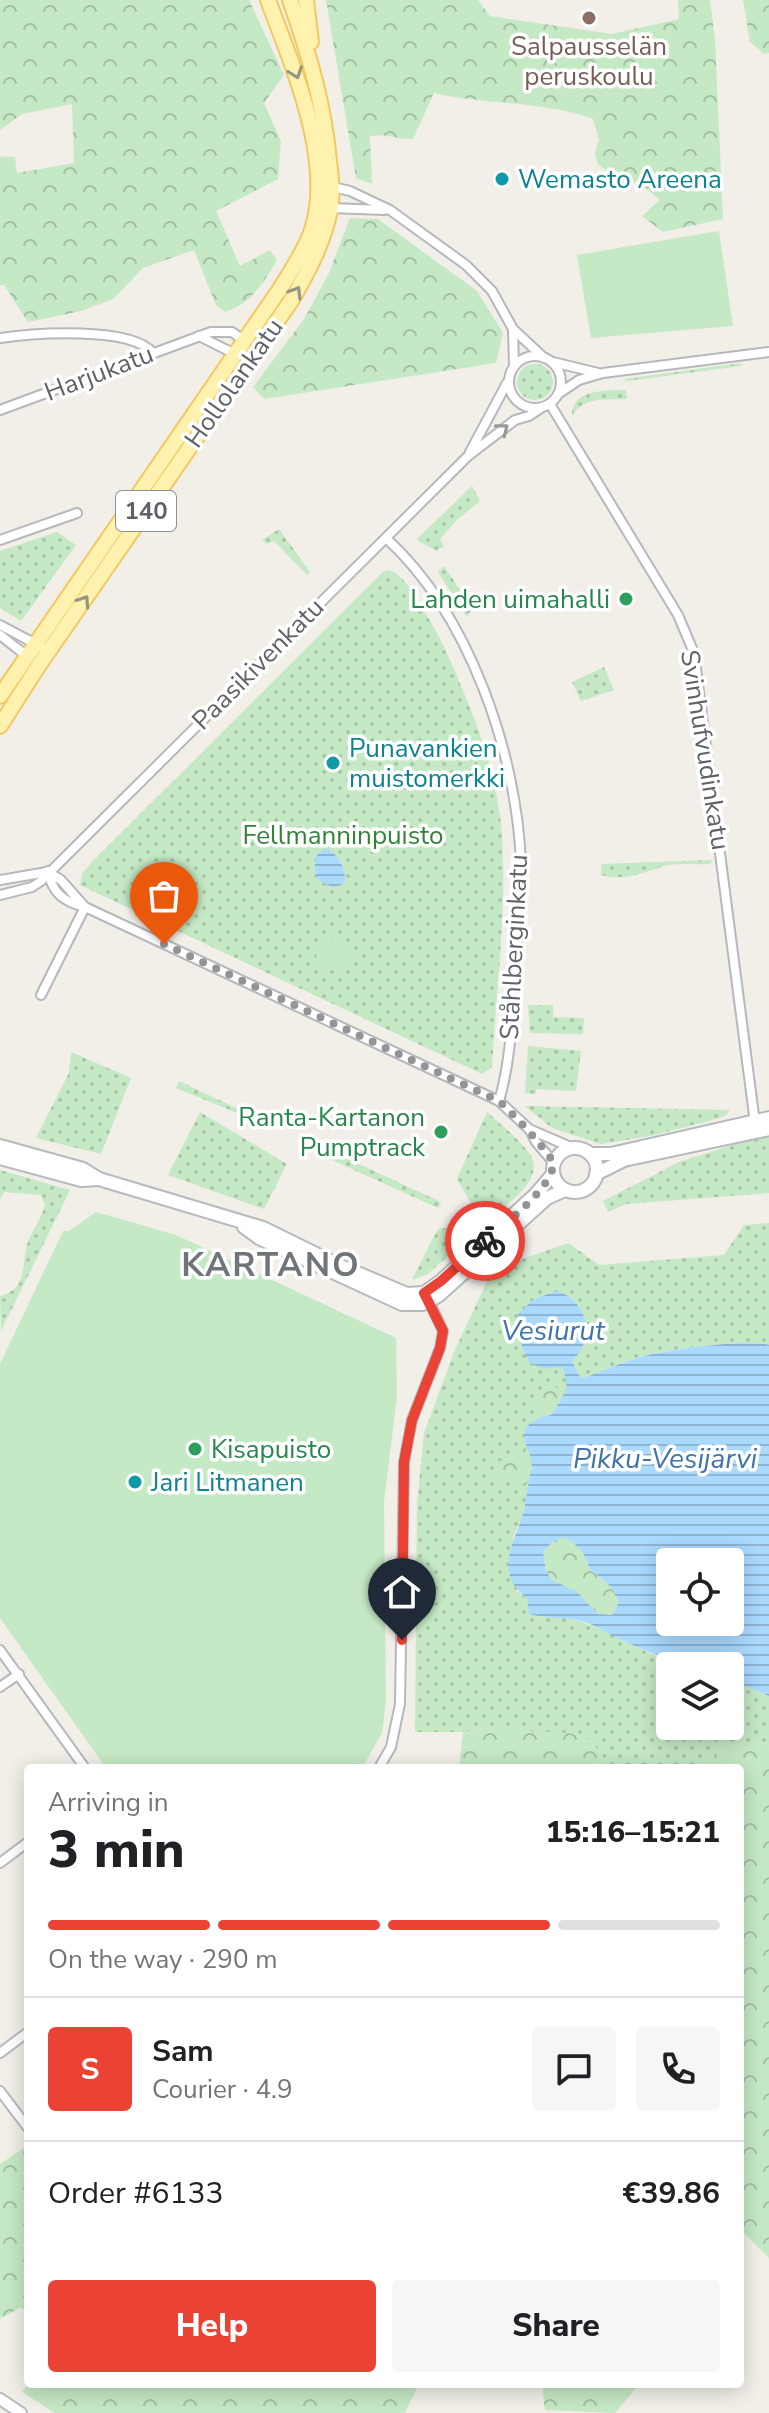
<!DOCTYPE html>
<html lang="en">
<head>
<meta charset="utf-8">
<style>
	:root { --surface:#fff; --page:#f6f6f6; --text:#202124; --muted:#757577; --line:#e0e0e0; --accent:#ea4335 }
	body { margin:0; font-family:"Nunito Sans",sans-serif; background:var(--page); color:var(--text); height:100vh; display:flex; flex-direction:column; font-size:30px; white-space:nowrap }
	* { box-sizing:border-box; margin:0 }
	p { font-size:26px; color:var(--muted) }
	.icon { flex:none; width:44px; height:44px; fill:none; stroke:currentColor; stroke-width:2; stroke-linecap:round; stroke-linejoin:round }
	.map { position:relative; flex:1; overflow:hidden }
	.side { position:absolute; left:24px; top:1764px; width:720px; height:624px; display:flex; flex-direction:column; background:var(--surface); border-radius:8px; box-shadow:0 4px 20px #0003 }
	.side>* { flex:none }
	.fabs { position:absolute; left:656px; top:1548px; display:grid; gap:16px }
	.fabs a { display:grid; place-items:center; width:88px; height:88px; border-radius:8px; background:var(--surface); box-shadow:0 4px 20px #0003; font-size:40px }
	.pin { position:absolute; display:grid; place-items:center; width:68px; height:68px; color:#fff; margin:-82px -34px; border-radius:50% 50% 50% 0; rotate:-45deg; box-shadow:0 0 8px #0007 }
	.pin .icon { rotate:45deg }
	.courier { position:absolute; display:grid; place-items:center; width:80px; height:80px; margin:-40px; border:6px solid #ea4335; border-radius:50%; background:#fff; color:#222; box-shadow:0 2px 10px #0007 }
	.summary em { font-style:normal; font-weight:800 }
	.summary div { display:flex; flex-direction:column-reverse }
	.summary { display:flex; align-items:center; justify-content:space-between; height:136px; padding:0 24px }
	h1 { font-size:52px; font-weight:800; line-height:60px }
	.bar { display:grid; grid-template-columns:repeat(4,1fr); gap:12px 8px; align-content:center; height:96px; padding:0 24px }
	.bar i { height:10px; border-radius:6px; background:var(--line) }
	.bar .active { background:var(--accent) }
	.bar p { grid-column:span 4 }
	.line { display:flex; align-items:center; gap:20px; padding:0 24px; border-top:2px solid var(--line) }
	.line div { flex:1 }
	.round { display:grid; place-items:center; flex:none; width:84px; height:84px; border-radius:8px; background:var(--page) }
	.button { display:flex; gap:16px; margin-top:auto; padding:16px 24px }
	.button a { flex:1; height:92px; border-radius:8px; background:var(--accent); color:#fff; font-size:32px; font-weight:800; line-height:92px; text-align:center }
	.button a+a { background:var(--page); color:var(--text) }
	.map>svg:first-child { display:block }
</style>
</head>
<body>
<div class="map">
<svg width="769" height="2413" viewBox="0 0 769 2413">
	<defs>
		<pattern id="grass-dots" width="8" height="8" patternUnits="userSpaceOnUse" patternTransform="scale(2)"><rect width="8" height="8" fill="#c5e8c5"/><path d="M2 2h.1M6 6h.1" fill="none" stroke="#a3c0a4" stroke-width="1.8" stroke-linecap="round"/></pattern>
		<pattern id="forest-crowns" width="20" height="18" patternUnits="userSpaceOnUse" patternTransform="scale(2)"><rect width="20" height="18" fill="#c5e8c5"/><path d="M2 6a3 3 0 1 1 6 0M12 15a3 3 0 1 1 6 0" fill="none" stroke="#a3c0a4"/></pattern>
		<pattern id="water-rules" width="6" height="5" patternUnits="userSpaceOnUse" patternTransform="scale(2)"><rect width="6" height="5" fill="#aadaff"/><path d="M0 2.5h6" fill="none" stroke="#8eb4d2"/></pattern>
	</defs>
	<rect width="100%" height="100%" fill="#f1efe8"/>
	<g fill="url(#grass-dots)">
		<path d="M741 363V366L627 381 624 379Z"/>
		<circle cx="535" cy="382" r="18"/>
		<path d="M626 390 627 399C605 400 585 396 572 416 572 388 606 391 626 390Z"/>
		<path d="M472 486 480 501 457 520 440 539 444 546 437 551 418 541 417 539Z"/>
		<path d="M279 529 310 572 307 575 274 541 267 544 262 540Z"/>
		<path d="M57 532 76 545 21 621 0 608V551Z"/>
		<path d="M444 566 470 605 471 610 467 617 438 572Z"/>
		<path d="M389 570C407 576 420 606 430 621 444 644 454 669 464 693 483 738 498 785 502 834 507 912 496 990 492 1067L482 1074 80 885 82 874 93 861 383 572Z"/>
		<path d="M604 667 614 690 581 701 572 682Z"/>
		<path d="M713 860 710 864C695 865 673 862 658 868 641 874 620 881 601 875V864Z"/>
		<path d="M528 1005H553V1017L584 1018 583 1034 530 1033Z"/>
		<path d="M528 1046 581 1051 576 1091 536 1089V1094L525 1093Z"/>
		<path d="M71 1052 131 1078 101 1154 36 1138 69 1073Z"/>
		<path d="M179 1081 238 1109 240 1114 176 1088Z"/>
		<path d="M525 1106 730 1110 725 1116 709 1121 650 1136 601 1144 552 1128Z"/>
		<path d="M200 1112 287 1164 264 1209 168 1175Z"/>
		<path d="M487 1112C501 1125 518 1138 529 1153 549 1179 502 1208 485 1221L472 1205 457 1179Z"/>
		<path d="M769 1136V1193L626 1204 608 1212 603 1201 679 1162 757 1137Z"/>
		<path d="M311 1142 441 1202V1203L438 1208 308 1149Z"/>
		<path d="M0 1170 70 1190 1 1331 0 1296C28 1289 21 1267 27 1245 31 1232 41 1219 45 1205L41 1195 4 1192 0 1200Z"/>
		<path d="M769 1223V1345C748 1338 662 1350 639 1357 615 1365 593 1378 568 1382 568 1412 537 1415 524 1432L525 1443 529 1447 532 1464 524 1512 513 1537 517 1591 527 1598 540 1617C587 1615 610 1637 652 1654 665 1660 680 1662 694 1666H670V1726H730V1680L769 1696V1746L764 1743 722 1745 703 1768H612L589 1739 487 1729 463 1732H415L417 1504 424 1433 454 1352 489 1277 514 1262 568 1243 599 1265 724 1255 744 1225Z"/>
		<path d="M447 1228 469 1237 428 1274 412 1280 435 1234 439 1229Z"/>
	</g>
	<g fill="url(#forest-crowns)">
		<path d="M0 0H249L284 75 264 103 281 141 278 179 216 211 240 266 270 250 277 260C264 282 251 304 225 312L216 305 194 250 143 268 113 299 81 311 28 322 4 285H0V156L15 157 17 173 74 163 72 104 22 114 0 130Z"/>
		<path d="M326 0H478L490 16 612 34 679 19 678 0H710L715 39 723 219 663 232 642 216 660 200 637 181 625 186 597 163 595 152 599 140 593 119C544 101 486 105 434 93L413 139C396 140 389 133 370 136L372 184 356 178Z"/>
		<path d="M743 0H769V53L764 54 750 42Z"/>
		<path d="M350 218 378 219 477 291 503 333 496 363 264 399 253 387 304 319 328 275Z"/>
		<path d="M551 1384 557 1388 560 1401 551 1415 543 1416 536 1408V1398Z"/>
		<path d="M529 1447 532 1464 527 1484H515L493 1475C493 1460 515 1450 529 1447Z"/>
		<path d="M564 1536C573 1542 583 1550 587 1560 589 1566 587 1568 593 1572 605 1582 614 1586 619 1602L612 1615 598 1614 588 1603 552 1580 546 1571 543 1552 552 1542Z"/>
		<path d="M487 1729 569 1733 589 1739 612 1768H459L463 1732Z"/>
		<path d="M764 1743 769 1746V2258L745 2234H740V1768H703L722 1745Z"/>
		<path d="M28 2145V2313L21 2307 0 2319V2164Z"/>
		<path d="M28 2384H448L417 2388 405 2413H55L22 2392Z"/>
		<path d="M542 2384H639L615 2413 545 2410Z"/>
	</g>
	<g fill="#c5e8c5">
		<path d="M719 231 733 326 591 338 577 255Z"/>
		<path d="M331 938 346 945 354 960 331 970 319 963 315 952 319 944Z"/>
		<path d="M96 1212 176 1235 396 1338 397 1396 384 1502 386 1702 382 1733 362 1768H106L0 1618V1364L63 1231H69Z"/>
	</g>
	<g fill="url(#water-rules)" fill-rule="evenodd">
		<path d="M325 848C338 853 346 869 345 882 334 890 327 886 317 878 314 865 312 856 325 848Z"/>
		<path d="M557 1291C588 1300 596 1340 572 1361L581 1379C601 1372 620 1363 640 1357 663 1350 748 1338 769 1345V1696L730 1680V1666C682 1666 660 1658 617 1638 606 1633 595 1625 584 1622 565 1616 547 1619 529 1614L527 1598C494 1574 513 1544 523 1514 527 1500 527 1485 531 1471 535 1455 520 1441 525 1430 531 1420 540 1417 551 1415 564 1395 572 1391 562 1367L543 1369 529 1362 522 1347 518 1314 534 1299ZM564 1537C574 1542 583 1550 587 1561 589 1566 588 1568 593 1572 605 1582 614 1586 619 1602L612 1615 598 1614 577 1592 552 1580 546 1571 543 1552 552 1542ZM670 1562H730V1622H670Z"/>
	</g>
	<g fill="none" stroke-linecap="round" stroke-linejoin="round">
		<g stroke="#b5b8bc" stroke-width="12">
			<g id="minor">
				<path d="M329 186 350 191 390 210 466 265 492 291 513 329 544 358"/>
				<path d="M330 208 384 210"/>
				<path d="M513 330 514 366"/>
				<path d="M199 336 237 355"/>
				<path d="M0 338C33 333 131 326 153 353"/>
				<circle cx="535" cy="382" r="26"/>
				<path d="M553 362 598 373"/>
				<path d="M558 394 579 380 603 373 769 352"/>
				<path d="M550 404 678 615 694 653 755 1123"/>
				<path d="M0 410 211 332H232L246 342"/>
				<path d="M470 452 507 383"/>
				<path d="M386 538C469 614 517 753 521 864 522 900 517 938 515 974 512 1017 511 1060 499 1101"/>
				<path d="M0 540 77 513"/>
				<path d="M0 625 49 651"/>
				<path d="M0 635 28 657"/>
				<path d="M48 871C52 893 64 902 85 907L499 1101 529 1129 573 1148"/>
				<path d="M48 872 61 880 84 906"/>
				<path d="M0 880 47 872"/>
				<path d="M0 895 32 887 41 881 468 456 515 420 529 416 541 408"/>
				<path d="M41 995 85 907"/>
				<path d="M530 1130 536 1142 554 1163"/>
				<path d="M0 1650 85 1768"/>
				<path d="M0 1687 19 1674"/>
				<path d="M379 1768 391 1747 400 1704 404 1462 412 1420 440 1348 443 1331 428 1299"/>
				<path d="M0 1863 28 1842"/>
				<path d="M0 2053 28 2032"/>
				<path d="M0 2091 28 2128"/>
			</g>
		</g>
		<g stroke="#b5b8bc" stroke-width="14">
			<path id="tertiary" d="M0 2399 21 2413"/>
		</g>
		<g stroke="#b6babf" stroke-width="16">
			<g id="secondary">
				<path d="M0 1146 83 1169 99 1179 263 1228 336 1264 407 1294 424 1293 441 1281 536 1194 553 1174"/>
				<circle cx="575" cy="1170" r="22"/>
				<path d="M590 1154H611L769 1118"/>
				<path d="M0 1158 81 1180 99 1179"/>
				<path d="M596 1174 624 1160 769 1129"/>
				<path d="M244 1227 259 1238 402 1304H423L438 1296 547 1198 565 1190"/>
			</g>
		</g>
		<g stroke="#f2c960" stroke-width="18">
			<g id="primary">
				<path d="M306 0 311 42"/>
				<path d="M0 696 278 292C290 273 303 254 311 233 336 164 292 65 268 0"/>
				<path d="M0 726 39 665 291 301C308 272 323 244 330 210 333 194 331 177 329 161 324 105 309 54 290 0"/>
			</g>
		</g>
		<use href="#minor" stroke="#fff" stroke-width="8"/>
		<use href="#tertiary" stroke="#fff" stroke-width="10"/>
		<use href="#secondary" stroke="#fff" stroke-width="12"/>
		<use href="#primary" stroke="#fff2af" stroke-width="14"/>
	</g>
	<defs><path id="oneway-chevron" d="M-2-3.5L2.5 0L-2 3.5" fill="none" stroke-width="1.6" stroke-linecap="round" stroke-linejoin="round" transform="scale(2)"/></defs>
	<g stroke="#979581">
		<use href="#oneway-chevron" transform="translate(296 73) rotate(71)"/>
		<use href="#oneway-chevron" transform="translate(296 292) rotate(-59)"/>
		<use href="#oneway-chevron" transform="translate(84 601) rotate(-56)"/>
	</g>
	<use stroke="#979a9d" href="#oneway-chevron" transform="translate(503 429) rotate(-38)"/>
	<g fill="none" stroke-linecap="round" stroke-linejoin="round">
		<path stroke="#929495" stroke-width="8" stroke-dasharray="0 14.4" d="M164 944 499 1101C520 1121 538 1140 554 1163 549 1192 507 1221 485 1241"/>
		<path stroke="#ea4335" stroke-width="10" d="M402 1640 404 1462 412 1420 440 1348 443 1331 424 1293 441 1281 485 1241"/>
	</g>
	<circle fill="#8d6e63" stroke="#fff" stroke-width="3" cx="589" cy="18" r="8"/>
	<g fill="#0f9aa8" stroke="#fff" stroke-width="3">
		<circle cx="502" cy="179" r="8"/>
		<circle cx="333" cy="763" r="8"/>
		<circle cx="135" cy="1482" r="8"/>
	</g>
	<g fill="#2e9e5b" stroke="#fff" stroke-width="3">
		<circle cx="626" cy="599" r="8"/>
		<circle cx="441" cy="1132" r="8"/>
		<circle cx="195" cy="1449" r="8"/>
	</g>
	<g text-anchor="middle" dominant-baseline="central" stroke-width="7" stroke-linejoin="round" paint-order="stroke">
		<rect fill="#fff" stroke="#8f9295" stroke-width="2" x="116" y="491" width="60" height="40" rx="6"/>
		<g font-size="24" font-weight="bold" fill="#5f6368">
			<text x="146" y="511">140</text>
		</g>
		<g font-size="26" fill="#785e54" stroke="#fff">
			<text x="589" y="46">Salpausselän<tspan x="589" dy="30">peruskoulu</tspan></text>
		</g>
		<g font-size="26" fill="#0d838f" stroke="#fff" text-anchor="start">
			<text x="518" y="179">Wemasto Areena</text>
			<text x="349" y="748">Punavankien<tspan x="349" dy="30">muistomerkki</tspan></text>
			<text x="151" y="1482">Jari Litmanen</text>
		</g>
		<g font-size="26" fill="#5f6368" stroke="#fff">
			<text transform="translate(99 373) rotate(-21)">Harjukatu</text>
			<text transform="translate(234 383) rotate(-55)">Hollolankatu</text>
			<text transform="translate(258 664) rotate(-45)">Paasikivenkatu</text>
			<text transform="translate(705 750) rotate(81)">Svinhufvudinkatu</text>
			<text transform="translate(514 947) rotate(-87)">Ståhlberginkatu</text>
		</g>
		<g font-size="26" fill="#27864d" stroke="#fff" text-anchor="end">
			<text x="610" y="599">Lahden uimahalli</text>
			<text x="425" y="1117">Ranta-Kartanon<tspan x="425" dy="30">Pumptrack</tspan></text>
			<text x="211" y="1449" text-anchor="start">Kisapuisto</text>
		</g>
		<g font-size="26" fill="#348238" stroke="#fff">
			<text x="343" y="835">Fellmanninpuisto</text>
		</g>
		<g font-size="28" font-style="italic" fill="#4174aa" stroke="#fff">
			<text x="553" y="1331">Vesiurut</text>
			<text x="665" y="1459">Pikku-Vesijärvi</text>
		</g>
		<g font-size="34" font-weight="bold" letter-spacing="2" fill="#70757a" stroke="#fff">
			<text x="271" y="1265">KARTANO</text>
		</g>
	</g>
</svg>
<div class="fabs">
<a><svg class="icon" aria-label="locate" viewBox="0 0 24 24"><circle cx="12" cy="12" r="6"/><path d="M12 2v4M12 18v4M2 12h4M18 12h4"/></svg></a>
<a><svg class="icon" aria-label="layers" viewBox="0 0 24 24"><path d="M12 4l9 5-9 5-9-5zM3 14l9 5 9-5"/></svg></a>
</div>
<div class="pin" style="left:164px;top:944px;background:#ea580c"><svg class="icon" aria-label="bag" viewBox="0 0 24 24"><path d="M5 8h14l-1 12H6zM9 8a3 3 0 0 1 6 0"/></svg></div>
<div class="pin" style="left:402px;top:1640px;background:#1f2937"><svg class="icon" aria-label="home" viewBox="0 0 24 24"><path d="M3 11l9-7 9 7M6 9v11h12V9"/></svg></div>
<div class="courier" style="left:485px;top:1241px"><svg class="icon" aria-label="bike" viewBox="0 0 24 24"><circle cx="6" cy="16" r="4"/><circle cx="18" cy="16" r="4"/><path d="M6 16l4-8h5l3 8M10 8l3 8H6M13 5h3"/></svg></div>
<section class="side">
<div class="summary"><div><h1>3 min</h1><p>Arriving in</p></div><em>15:16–15:21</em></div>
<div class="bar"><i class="active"></i><i class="active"></i><i class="active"></i><i></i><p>On the way · 290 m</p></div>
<div class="line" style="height:144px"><b class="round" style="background:var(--accent);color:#fff">S</b><div><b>Sam</b><p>Courier · 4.9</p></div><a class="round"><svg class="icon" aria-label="chat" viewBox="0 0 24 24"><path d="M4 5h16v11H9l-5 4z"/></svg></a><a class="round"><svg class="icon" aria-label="phone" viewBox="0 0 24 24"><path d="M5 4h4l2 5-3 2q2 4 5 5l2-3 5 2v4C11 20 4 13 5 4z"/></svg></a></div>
<div class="line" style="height:104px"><div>Order #6133</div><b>€39.86</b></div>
<div class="button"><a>Help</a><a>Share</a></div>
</section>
</div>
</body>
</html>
